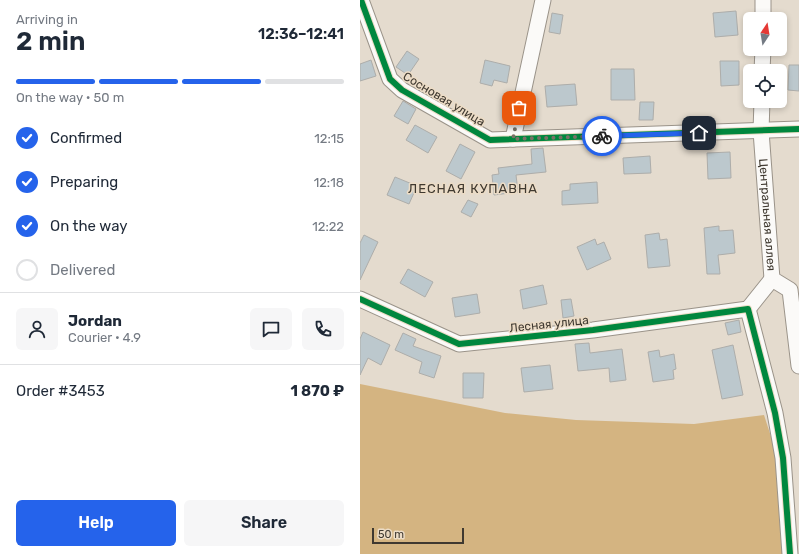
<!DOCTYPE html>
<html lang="en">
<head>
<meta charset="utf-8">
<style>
	:root { --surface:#fff; --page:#f6f6f7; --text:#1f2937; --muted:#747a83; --line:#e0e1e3; --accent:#2563eb }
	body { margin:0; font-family:Rubik,sans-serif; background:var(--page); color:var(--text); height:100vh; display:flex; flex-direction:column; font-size:15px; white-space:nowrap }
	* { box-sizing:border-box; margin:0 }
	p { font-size:13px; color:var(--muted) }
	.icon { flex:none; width:22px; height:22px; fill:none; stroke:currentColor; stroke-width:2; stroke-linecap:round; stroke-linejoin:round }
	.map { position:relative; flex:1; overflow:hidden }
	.drawer { display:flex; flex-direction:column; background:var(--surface); width:360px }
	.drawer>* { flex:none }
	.needle { width:26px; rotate:12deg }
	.tools { position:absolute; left:383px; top:12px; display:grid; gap:8px }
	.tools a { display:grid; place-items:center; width:44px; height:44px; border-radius:6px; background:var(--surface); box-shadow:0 2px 6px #0003; font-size:20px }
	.scale { position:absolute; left:12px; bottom:10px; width:92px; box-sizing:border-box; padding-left:4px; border:2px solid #3f3930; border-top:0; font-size:11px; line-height:14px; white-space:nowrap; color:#3f3930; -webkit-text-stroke:3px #ecdcc6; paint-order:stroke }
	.pin { position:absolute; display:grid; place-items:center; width:34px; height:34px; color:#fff; margin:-17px; border-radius:8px; box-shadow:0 2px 6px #0006 }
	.courier { position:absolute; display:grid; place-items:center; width:40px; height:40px; margin:-20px; border:3px solid #2563eb; border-radius:50%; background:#fff; color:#222; box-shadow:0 1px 5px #0007 }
	.overview em { font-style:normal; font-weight:600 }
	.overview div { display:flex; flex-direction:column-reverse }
	.overview { display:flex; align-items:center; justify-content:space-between; height:68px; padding:0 16px }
	h1 { font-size:26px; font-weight:600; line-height:30px }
	.bar { display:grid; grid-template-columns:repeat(4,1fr); gap:6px 4px; align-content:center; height:48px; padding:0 16px }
	.bar i { height:5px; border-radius:3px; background:var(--line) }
	.bar .selected { background:var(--accent) }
	.bar p { grid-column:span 4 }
	.line { display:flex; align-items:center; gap:10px; padding:0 16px; border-top:1px solid var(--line) }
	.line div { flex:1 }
	.round { display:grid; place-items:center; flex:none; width:42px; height:42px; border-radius:6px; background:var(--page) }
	ol { padding:0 16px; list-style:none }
	li { display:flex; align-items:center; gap:12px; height:44px }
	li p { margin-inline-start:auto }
	li .icon { padding:4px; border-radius:50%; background:var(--accent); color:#fff; stroke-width:4 }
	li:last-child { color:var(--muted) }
	li i { width:22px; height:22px; border:2px solid var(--line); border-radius:50% }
	.action { display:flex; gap:8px; margin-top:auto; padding:8px 16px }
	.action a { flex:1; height:46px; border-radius:6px; background:var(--accent); color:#fff; font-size:16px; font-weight:600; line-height:46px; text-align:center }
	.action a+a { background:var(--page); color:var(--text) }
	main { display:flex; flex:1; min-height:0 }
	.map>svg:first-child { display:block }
</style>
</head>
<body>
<main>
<section class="drawer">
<div class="overview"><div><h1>2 min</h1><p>Arriving in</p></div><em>12:36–12:41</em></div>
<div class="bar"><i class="selected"></i><i class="selected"></i><i class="selected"></i><i></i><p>On the way · 50 m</p></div>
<ol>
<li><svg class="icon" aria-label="check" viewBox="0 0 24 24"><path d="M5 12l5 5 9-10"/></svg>Confirmed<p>12:15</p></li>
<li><svg class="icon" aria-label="check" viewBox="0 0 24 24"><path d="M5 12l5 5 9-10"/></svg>Preparing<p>12:18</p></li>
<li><svg class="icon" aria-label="check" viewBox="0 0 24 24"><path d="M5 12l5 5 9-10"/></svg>On the way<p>12:22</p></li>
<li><i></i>Delivered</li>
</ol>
<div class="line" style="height:72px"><a class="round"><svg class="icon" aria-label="person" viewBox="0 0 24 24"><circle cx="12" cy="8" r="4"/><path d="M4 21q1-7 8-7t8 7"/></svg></a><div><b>Jordan</b><p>Courier · 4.9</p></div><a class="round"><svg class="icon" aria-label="chat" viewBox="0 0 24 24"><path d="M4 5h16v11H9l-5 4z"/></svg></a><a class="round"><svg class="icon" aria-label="phone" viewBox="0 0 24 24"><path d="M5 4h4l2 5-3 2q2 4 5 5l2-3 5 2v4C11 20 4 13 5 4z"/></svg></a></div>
<div class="line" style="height:52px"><div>Order #3453</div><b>1 870 ₽</b></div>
<div class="action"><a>Help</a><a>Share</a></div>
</section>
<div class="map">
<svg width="439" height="554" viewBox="0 0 439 554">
	<rect width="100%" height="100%" fill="#e4dbce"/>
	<path fill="#d4b481" d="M0 384 145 413 216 420 334 424 404 415 415 449 427 554H0Z"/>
	<g fill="#bcc8cd" stroke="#adadaa">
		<path d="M376 11 378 35 355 37 353 13Z"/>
		<path d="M192 13 203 15 200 34 189 32Z"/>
		<path d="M47 51 59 59 48 75 36 67Z"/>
		<path d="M11 60 16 76 0 81V64Z"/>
		<path d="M125 60 150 66 147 83 134 80 132 86 120 83Z"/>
		<path d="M360 61H379V85L361 86Z"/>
		<path d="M429 65H439V91L428 90Z"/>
		<path d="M251 69H274L275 100H251Z"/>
		<path d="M215 84 217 105 187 107 185 86Z"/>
		<path d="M43 101 56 109 48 124 34 116Z"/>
		<path d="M280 102H294L293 120H279Z"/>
		<path d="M55 125 77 137 68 153 46 140Z"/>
		<path d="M100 144 115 152 101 179 86 171Z"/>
		<path d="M183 148 186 172 156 175 158 192 134 195 132 175 139 174 138 168 172 164 171 149Z"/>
		<path d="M370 152 371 178 348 179 347 153Z"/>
		<path d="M290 156 291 173 264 174 263 158Z"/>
		<path d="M35 177 57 186 49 204 27 195Z"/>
		<path d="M237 182 238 203 202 205V191L210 190V184Z"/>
		<path d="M108 200 118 204 111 217 101 212Z"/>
		<path d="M359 226V231L373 230 375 253 358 255 360 274H347L344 228Z"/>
		<path d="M299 233 300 240 307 239 310 266 288 268 285 235Z"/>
		<path d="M4 235 18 242 0 280V243Z"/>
		<path d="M235 239 237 245 244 242 251 259 227 270 217 247Z"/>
		<path d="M48 269 73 282 65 297 40 283Z"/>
		<path d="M183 285 187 304 163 309 160 290Z"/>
		<path d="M117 294 120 313 95 317 92 298Z"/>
		<path d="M211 299 214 316 203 318 201 300Z"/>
		<path d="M379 320 381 332 368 335 365 323Z"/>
		<path d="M3 332 30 345 21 365 8 358 0 375V339Z"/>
		<path d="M43 333 56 339 53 346 81 356 74 378 59 373 62 362 35 350Z"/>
		<path d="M229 343 230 353 262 349 266 380 250 382 249 368 218 371 215 344Z"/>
		<path d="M373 345 383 395 362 399 352 350Z"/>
		<path d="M299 350 300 357 314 354 316 369 313 370 314 379 293 382 288 352Z"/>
		<path d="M190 365 193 389 164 392 161 368Z"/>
		<path d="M103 373H124L123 398H103Z"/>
	</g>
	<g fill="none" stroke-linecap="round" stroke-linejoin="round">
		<g stroke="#9a9389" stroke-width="17">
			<g id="minor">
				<path d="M1 0 30 79 42 90 130 140 439 129"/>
				<path d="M403 19V0"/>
				<path d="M402 71 403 49"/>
				<path id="s1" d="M402 101 401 131 412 279 430 290 439 366"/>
				<path d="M153 139 183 0"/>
				<path d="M0 299 99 344 233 330 388 309"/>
				<path d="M388 309 415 413 423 458 430 554"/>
				<path d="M388 309 412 279"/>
			</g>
		</g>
		<use href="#minor" stroke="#fbfaf8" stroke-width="15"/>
		<g stroke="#ecdcc6" stroke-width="8">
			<g id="cycleway">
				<path d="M1 0 30 79 42 90 130 140 439 129"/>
				<path d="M0 299 99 344 233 330 388 309 415 413 423 458 430 554"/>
			</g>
		</g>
		<use href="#cycleway" stroke="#00873e" stroke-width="6"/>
	</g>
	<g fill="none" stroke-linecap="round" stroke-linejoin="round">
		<path stroke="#797267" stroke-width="4" stroke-dasharray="0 7.2" d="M159 108 153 139 242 136"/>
		<path stroke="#2563eb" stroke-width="5" d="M242 136 339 133"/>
	</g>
	<g text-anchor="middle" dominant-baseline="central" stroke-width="3" stroke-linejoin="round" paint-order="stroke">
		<g font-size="12" fill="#3f3930" stroke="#ecdcc6">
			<text transform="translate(84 99) rotate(31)">Сосновая улица</text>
			<text stroke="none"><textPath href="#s1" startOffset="114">Центральная аллея</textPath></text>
			<text transform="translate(189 324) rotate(-6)">Лесная улица</text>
		</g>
		<g font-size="13" letter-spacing="1" fill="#3f3930" stroke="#ecdcc6">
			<text x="113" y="188">ЛЕСНАЯ КУПАВНА</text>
		</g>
	</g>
</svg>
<div class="tools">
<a><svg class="needle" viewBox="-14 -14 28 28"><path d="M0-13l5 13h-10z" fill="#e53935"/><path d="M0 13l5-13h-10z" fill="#747a83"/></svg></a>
<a><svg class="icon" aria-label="locate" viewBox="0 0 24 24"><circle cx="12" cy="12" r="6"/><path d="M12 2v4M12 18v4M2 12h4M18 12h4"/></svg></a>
</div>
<div class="scale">50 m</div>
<div class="pin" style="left:159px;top:108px;background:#ea580c"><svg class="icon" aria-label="bag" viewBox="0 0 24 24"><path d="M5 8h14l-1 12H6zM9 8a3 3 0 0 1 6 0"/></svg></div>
<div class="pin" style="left:339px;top:133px;background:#1f2937"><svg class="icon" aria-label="home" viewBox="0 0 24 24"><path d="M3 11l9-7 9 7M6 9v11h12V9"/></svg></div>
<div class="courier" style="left:242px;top:136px"><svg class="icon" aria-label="bike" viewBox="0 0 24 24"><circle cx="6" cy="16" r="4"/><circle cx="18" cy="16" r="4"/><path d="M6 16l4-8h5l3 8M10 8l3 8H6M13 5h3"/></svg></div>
</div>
</main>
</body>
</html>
